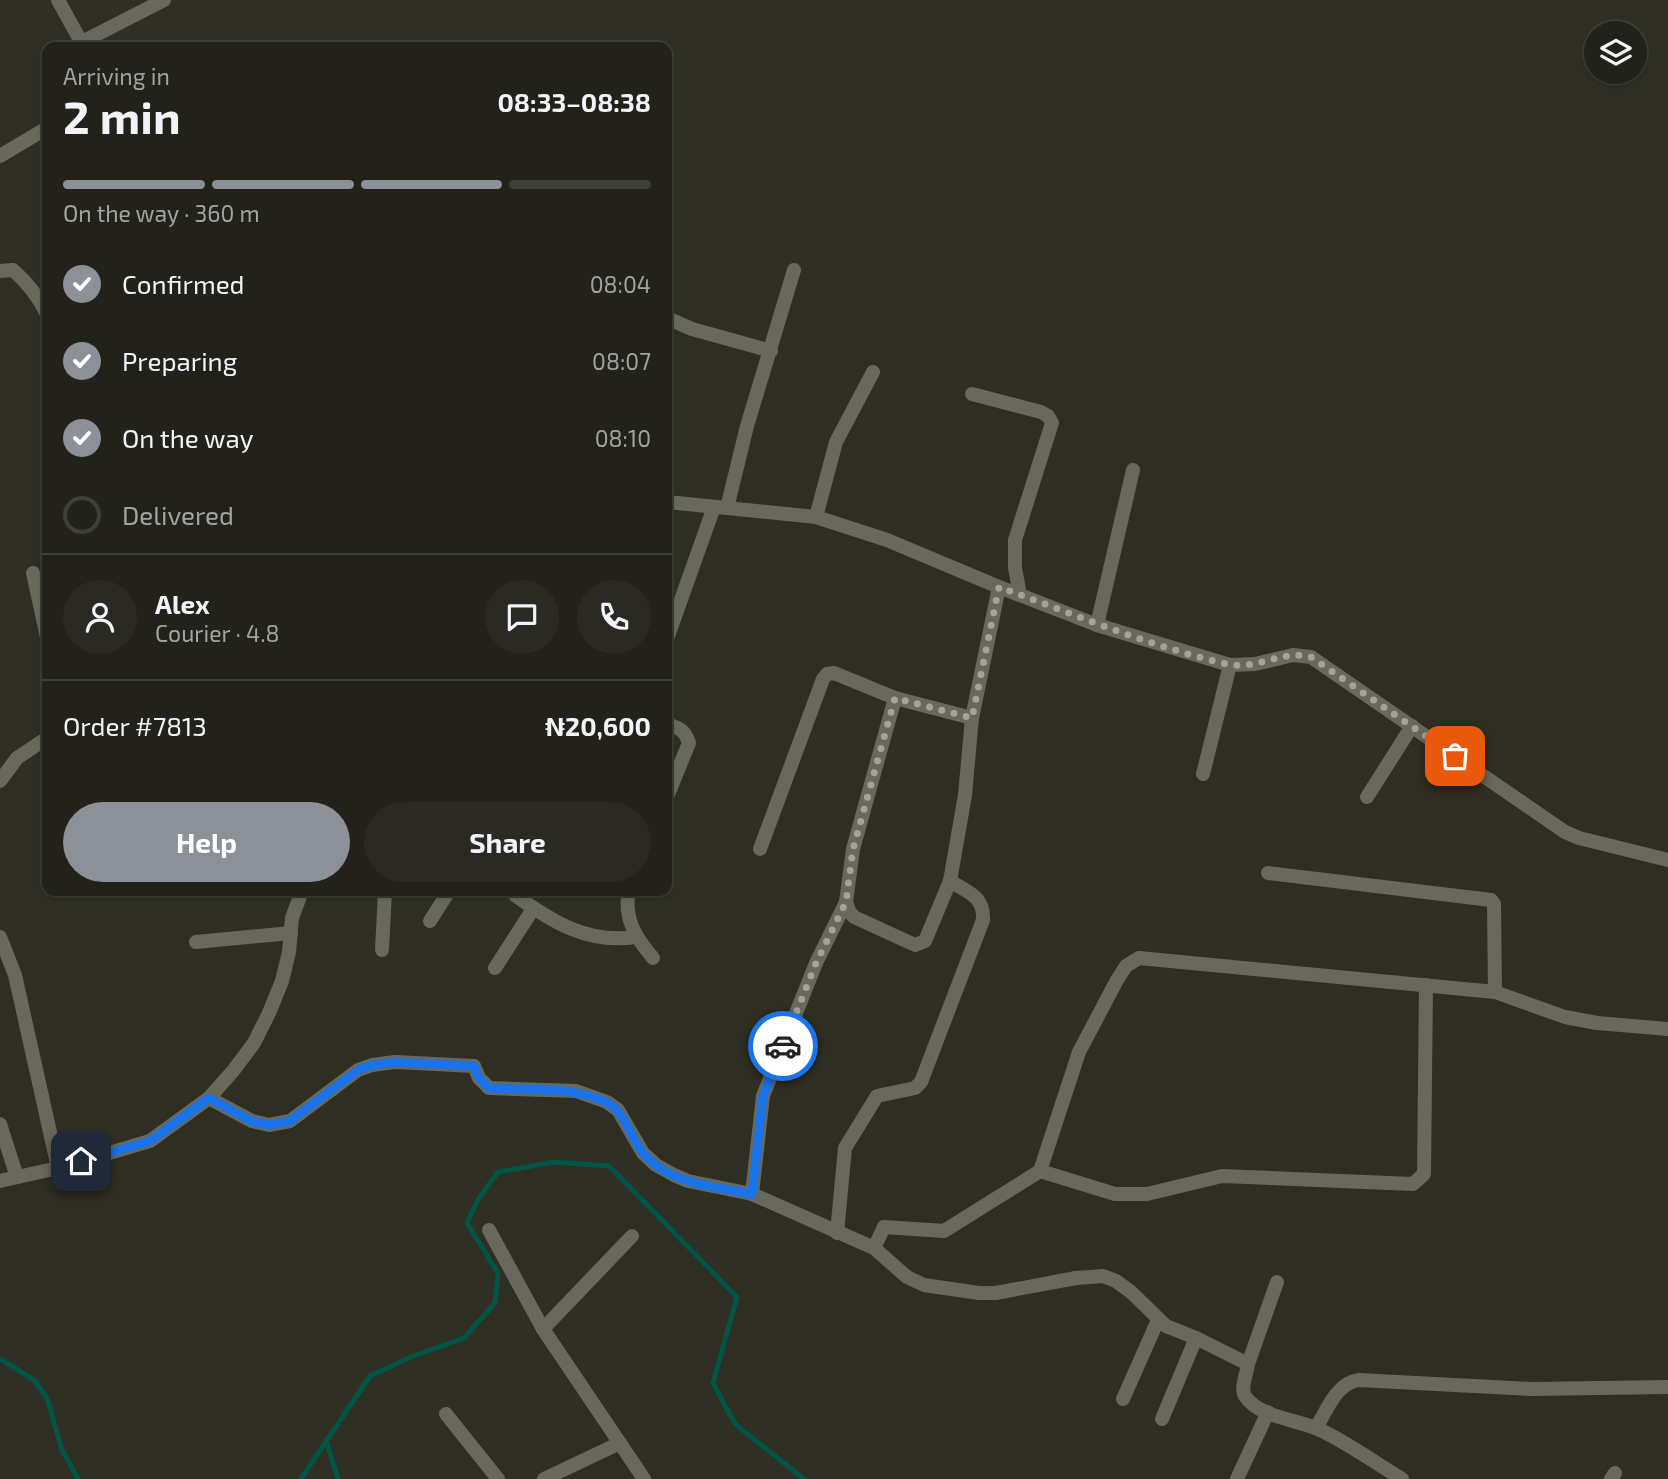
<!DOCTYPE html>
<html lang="en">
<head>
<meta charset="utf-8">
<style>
	:root { --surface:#22221a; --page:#2a2a23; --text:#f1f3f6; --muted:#a2a4a2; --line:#3f3f39; --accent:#8c9099 }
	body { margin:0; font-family:"Exo 2",sans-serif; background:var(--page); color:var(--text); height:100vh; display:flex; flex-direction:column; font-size:26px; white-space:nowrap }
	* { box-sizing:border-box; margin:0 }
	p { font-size:23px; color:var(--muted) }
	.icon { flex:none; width:38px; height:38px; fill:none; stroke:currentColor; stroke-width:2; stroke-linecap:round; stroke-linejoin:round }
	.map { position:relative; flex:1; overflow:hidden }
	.details { position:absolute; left:42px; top:42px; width:630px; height:854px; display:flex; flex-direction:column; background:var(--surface); border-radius:14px; box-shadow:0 2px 5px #0004,0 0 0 2px var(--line) }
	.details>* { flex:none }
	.fabs { position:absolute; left:1584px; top:21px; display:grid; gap:14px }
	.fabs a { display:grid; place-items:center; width:63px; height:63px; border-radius:50%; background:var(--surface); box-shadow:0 2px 5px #0004,0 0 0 2px var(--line); font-size:35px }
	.pin { position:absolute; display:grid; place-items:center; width:60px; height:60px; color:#fff; margin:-30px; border-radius:14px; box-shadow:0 4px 10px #0006 }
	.courier { position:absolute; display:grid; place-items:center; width:70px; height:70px; margin:-35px; border:5px solid #1a73e8; border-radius:50%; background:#fff; color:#222; box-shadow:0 2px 9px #0007 }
	.headline em { font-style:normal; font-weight:700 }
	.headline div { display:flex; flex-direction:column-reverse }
	.headline { display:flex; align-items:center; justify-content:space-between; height:119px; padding:0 21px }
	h1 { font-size:46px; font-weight:700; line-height:52px }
	.bar { display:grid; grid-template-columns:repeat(4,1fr); gap:10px 7px; align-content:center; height:84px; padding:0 21px }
	.bar i { height:9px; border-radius:5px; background:var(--line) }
	.bar .active { background:var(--accent) }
	.bar p { grid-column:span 4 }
	.line { display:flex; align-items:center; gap:18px; padding:0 21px; border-top:2px solid var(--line) }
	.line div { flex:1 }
	.round { display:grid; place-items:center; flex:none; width:74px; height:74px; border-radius:37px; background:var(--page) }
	ol { padding:0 21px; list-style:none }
	li { display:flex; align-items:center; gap:21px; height:77px }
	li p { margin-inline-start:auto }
	li .icon { padding:7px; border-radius:50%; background:var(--accent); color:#fff; stroke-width:4 }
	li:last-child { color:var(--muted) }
	li i { width:38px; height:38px; border:4px solid var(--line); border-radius:50% }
	.button { display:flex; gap:14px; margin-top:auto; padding:14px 21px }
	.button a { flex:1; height:80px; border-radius:42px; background:var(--accent); color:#fff; font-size:28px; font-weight:700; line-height:80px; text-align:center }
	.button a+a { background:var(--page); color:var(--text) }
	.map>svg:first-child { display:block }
</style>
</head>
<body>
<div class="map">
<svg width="1668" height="1479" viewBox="0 0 1668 1479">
	<rect width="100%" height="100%" fill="#2e2e22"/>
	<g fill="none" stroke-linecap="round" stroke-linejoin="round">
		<g stroke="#005546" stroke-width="5">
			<path d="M0 1359 34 1380 47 1398 62 1450 78 1479"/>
			<path d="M326 1440 338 1479"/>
			<path d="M301 1479 370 1376 411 1357 464 1338 495 1303 498 1273 467 1223 479 1198 498 1172 554 1162 609 1166 737 1297 713 1383 735 1424 804 1479"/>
		</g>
		<g stroke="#68685b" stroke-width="14">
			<path d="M58 0 84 47"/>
			<path d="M82 42 164 0"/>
			<path d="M0 156 47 128"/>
			<path d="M0 271 13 270C28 283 38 296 47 314"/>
			<path d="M667 318 692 329 771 351"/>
			<path d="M972 394 1041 412 1048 416 1052 423 1015 540V568L1020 595"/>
			<path d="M667 502 816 517 887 540 999 587 1097 625 1230 665 1255 664 1293 655 1311 657 1565 832 1579 838 1668 860"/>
			<path d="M727 508 747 426 794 270"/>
			<path d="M816 517 836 442 873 372"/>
			<path d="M33 573 47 637"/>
			<path d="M1097 625 1133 470"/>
			<path d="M667 639 714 507"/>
			<path d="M667 724C679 728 685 730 689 743L667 797"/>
			<path d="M1203 774 1230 665"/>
			<path d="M0 781 17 758 47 738"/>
			<path d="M1367 797 1412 726"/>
			<path d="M760 849 823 679 827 674 834 673 895 698 972 718"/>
			<path d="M1268 873 1491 900 1494 904 1495 992"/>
			<path d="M629 891C623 918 636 938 653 958"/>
			<path d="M515 895C552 922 588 944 635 937"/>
			<path d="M846 902 849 911 854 917 915 945 925 941 950 881 965 795 972 718 999 587"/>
			<path d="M430 921 449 891"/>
			<path d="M0 937 15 975 58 1168"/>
			<path d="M196 942 291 933"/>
			<path d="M382 950 385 891"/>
			<path d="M495 968 533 909"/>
			<path d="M209 1098 252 1121 269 1125 290 1121 358 1070 372 1065 395 1062 474 1066 479 1078 489 1088 576 1091 607 1102 618 1110 643 1153 656 1165 674 1175 688 1181 752 1194 874 1248 907 1277 924 1285 979 1293H996L1076 1278 1103 1276 1116 1281 1131 1292 1166 1326 1196 1338 1248 1364C1247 1373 1240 1388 1245 1396 1258 1417 1298 1420 1318 1429 1347 1442 1375 1463 1402 1479"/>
			<path d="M0 1124 17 1177"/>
			<path d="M1040 1171 1115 1194H1147L1222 1176 1413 1184 1424 1174 1426 985"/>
			<path d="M0 1181 58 1168 150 1141 209 1098 233 1071 254 1043 269 1013 282 981 289 952 292 918 302 891"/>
			<path d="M752 1194 763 1096 816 963 846 902 853 849 895 698"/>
			<path d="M489 1230 543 1329 644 1479"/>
			<path d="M837 1233 845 1148 877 1096 915 1088 921 1082 983 920C984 896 969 893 950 881"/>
			<path d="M874 1248 884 1227 944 1231 1040 1171 1079 1052 1117 980 1126 966 1139 958 1495 992 1565 1017 1597 1023 1668 1029"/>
			<path d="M543 1329 632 1236"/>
			<path d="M1248 1364 1277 1282"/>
			<path d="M1123 1399 1158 1320"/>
			<path d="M446 1414 498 1479"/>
			<path d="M1162 1419 1196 1338"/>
			<path d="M1316 1428C1327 1410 1336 1383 1359 1380L1531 1389 1668 1387"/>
			<path d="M544 1479 620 1443"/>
			<path d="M1237 1479 1268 1412"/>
			<path d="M1611 1479 1615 1473"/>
		</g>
	</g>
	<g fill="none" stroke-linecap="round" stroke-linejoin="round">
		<path stroke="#a3a39a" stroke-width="7" stroke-dasharray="0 12.6" d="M783 1046 816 963 846 902 853 849 895 698 972 718 999 587C1074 614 1148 646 1227 664 1255 671 1283 649 1311 657L1455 756"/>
		<path stroke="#1a73e8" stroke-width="9" d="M81 1161 150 1141 209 1098 251 1121 269 1125 290 1121 358 1070 372 1065 395 1062 474 1066 479 1078 489 1088C527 1091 570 1085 606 1102 625 1111 630 1137 643 1153 669 1184 715 1187 752 1194L763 1096 783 1046"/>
	</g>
</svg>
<div class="fabs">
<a><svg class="icon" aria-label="layers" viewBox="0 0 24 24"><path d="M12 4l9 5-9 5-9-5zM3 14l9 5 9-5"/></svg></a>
</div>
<div class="pin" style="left:1455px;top:756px;background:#ea580c"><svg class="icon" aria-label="bag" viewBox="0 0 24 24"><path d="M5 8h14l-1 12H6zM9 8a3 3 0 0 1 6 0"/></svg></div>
<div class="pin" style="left:81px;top:1161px;background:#1f2937"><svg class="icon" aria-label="home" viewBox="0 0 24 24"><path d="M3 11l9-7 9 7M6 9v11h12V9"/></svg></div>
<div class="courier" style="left:783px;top:1046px"><svg class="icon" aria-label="car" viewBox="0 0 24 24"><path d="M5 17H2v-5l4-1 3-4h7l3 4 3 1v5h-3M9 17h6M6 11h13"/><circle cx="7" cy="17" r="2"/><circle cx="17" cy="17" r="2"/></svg></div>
<section class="details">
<div class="headline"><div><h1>2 min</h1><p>Arriving in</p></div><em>08:33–08:38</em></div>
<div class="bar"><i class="active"></i><i class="active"></i><i class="active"></i><i></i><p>On the way · 360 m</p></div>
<ol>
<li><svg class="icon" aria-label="check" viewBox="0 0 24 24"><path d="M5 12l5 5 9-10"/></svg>Confirmed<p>08:04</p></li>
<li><svg class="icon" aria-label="check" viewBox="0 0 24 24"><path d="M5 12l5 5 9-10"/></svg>Preparing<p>08:07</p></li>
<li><svg class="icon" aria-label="check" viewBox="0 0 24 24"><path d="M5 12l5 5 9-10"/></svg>On the way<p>08:10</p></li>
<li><i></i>Delivered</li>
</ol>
<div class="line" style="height:126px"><a class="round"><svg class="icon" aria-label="person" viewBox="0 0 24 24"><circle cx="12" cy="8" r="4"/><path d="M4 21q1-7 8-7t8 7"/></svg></a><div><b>Alex</b><p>Courier · 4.8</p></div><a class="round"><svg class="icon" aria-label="chat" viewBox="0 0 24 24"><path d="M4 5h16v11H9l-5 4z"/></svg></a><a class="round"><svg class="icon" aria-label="phone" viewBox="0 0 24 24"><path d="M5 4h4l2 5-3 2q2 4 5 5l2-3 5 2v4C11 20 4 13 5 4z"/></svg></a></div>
<div class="line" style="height:91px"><div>Order #7813</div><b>₦20,600</b></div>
<div class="button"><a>Help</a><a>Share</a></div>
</section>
</div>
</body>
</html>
